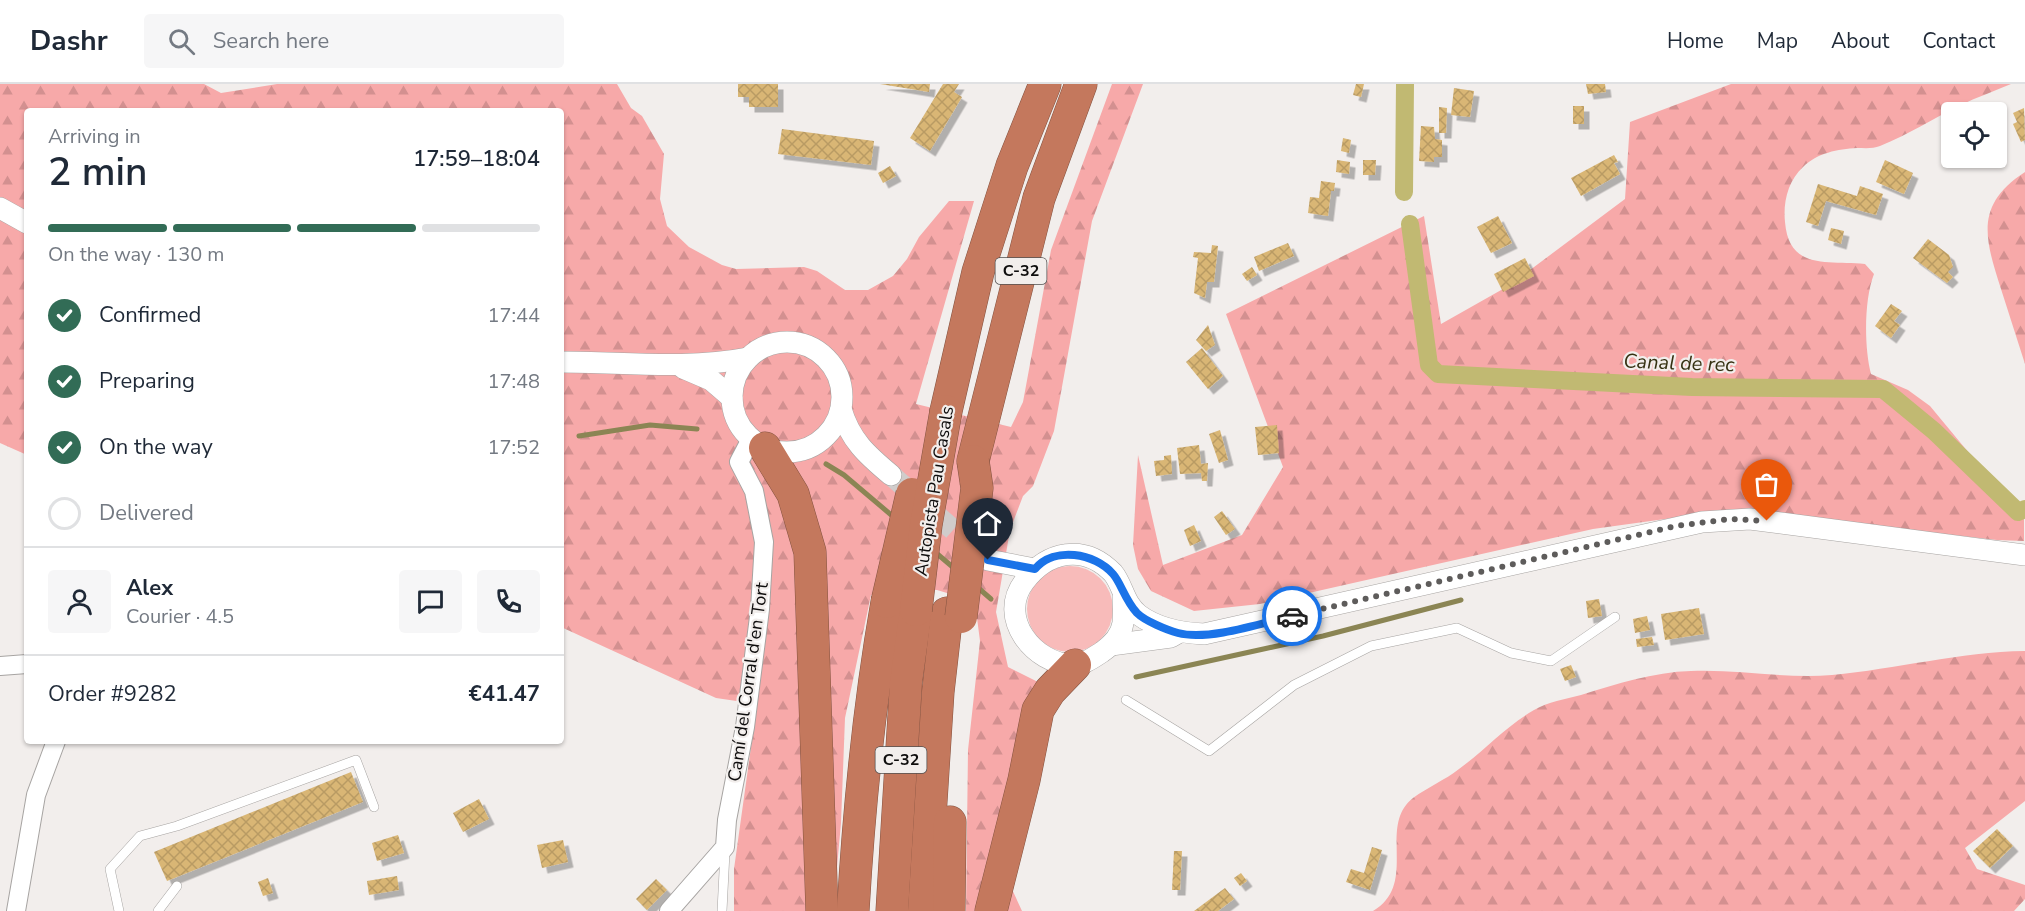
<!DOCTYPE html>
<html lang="en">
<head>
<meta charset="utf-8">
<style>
	:root { --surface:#fff; --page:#f6f6f7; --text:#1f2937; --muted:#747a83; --line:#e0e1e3; --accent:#326c56 }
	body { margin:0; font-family:"Nunito Sans",sans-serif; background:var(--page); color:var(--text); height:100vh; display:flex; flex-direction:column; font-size:22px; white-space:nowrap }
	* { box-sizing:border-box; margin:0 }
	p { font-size:20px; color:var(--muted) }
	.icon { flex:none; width:33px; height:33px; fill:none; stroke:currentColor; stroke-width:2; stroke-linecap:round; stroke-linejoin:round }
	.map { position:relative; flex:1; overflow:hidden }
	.side { position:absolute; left:24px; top:24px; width:540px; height:636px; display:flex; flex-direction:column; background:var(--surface); border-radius:6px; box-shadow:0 2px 4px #0004 }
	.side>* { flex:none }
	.fabs { position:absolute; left:1941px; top:18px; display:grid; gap:12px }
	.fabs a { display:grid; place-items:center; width:66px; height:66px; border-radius:6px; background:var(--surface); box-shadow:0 2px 4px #0004; font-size:30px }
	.pin { position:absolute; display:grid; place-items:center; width:51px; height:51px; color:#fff; margin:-62px -26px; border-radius:50% 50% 50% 0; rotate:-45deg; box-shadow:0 0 6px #0007 }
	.pin .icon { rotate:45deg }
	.courier { position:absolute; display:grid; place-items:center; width:60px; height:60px; margin:-30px; border:4px solid #1a73e8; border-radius:50%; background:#fff; color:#222; box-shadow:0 2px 8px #0007 }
	.overview em { font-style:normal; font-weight:600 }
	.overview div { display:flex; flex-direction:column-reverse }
	.overview { display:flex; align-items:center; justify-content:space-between; height:102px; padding:0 24px }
	h1 { font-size:39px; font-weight:600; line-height:45px }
	.bar { display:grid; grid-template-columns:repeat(4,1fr); gap:9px 6px; align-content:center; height:72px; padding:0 24px }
	.bar i { height:8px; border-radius:4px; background:var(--line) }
	.bar .current { background:var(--accent) }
	.bar p { grid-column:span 4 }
	.line { display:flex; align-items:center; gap:15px; padding:0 24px; border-top:2px solid var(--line) }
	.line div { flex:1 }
	.round { display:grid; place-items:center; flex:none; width:63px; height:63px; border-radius:6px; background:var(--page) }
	ol { padding:0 24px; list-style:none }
	li { display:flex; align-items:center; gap:18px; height:66px }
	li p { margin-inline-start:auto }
	li .icon { padding:6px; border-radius:50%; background:var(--accent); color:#fff; stroke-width:4 }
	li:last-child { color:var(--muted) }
	li i { width:33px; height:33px; border:3px solid var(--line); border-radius:50% }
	header { display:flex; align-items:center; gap:36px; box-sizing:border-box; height:84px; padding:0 30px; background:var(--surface); border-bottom:2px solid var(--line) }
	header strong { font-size:28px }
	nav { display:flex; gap:33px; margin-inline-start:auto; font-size:21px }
	.search { width:420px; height:54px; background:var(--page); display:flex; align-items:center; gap:15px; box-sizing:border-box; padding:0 21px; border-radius:6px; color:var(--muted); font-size:22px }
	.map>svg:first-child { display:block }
</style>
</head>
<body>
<header>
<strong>Dashr</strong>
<div class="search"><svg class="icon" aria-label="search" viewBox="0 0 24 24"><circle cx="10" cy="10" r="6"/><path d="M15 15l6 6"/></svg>Search here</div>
<nav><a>Home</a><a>Map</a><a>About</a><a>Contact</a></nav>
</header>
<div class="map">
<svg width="2025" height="827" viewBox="0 0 2025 827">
	<defs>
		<pattern id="forest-firs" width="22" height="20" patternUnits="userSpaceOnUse" patternTransform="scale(1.5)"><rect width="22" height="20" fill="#f7a9a9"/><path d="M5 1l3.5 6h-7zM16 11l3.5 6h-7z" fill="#d39090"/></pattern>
		<pattern id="building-cross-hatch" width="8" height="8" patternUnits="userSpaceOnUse" patternTransform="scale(1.5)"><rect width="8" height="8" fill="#d9b675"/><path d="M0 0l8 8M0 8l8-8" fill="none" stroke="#b99b64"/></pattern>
		<filter id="shadow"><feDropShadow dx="5.5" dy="5.5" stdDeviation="0" flood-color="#0004"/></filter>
	</defs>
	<rect width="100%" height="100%" fill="#f2eeec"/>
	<circle fill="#f8bbba" cx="1070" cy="525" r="43"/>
	<g fill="url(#forest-firs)">
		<path d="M0 0H204L221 9 277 0H617L631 24 642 32 664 70 660 115 667 142 689 163 722 181 736 185 804 183 817 187 845 206H868L893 192 907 175 919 153 949 117H974L916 320 1011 343 1023 318 1051 166 1112 0H1143L1092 137 1054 347 1033 402 1023 412 1010 446 996 528 1008 583 1040 599 995 768 1022 827H966L968 666 980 557 977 534 957 512 937 506H904L871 511 845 634 841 739 833 827H734V785L757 620 716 614 561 543V27H27V371L0 359Z"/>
		<path d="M1731 0H2011C1995 7 1977 13 1961 21 1934 34 1908 51 1880 62 1873 65 1864 64 1857 64 1838 65 1817 69 1803 83 1788 97 1783 118 1785 138 1789 187 1828 176 1865 180L1874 190C1864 215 1864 264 1871 290L1908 306 1930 322 1993 398 2024 424V457L1997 456 1730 426 1593 445 1260 520 1194 527 1151 507 1138 485 1133 461 1138 371 1163 481 1242 451 1283 383 1226 230 1424 132 1441 240 1510 201 1625 115 1630 38Z"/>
		<path d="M2025 88V280C2017 255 2009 230 2001 205 1985 155 1974 121 2025 88Z"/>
		<path d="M2025 567V717L1965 764 1977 785 2025 801V815L2014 827H1373C1419 800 1377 742 1413 714 1428 703 1445 696 1459 685 1485 666 1506 642 1534 626 1548 618 1565 615 1581 611 1617 600 1653 588 1691 587 1738 585 1785 595 1832 591 1896 585 1960 568 2025 567Z"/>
	</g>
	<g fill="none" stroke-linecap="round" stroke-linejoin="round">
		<g stroke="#8b8554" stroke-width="5">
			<path d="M579 352 650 341 697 345"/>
			<path d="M826 380 844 391 896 435"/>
			<path d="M935 468 955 485"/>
			<path d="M976 502 991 515"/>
			<path d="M1136 593 1323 552 1461 516"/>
		</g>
		<g stroke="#c1b972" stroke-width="18">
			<path d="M1404 108 1405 0"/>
			<path d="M1410 140 1429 281 1438 290 1692 303 1883 305 1934 347 2018 428 2025 425"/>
		</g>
	</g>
	<g fill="url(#building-cross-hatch)" filter="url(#shadow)">
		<path d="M738 0H778V23H749V13H738Z"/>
		<path d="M880 0H930L929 8Z"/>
		<path d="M943 0H959L954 8 962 13 930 67 910 54Z"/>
		<path d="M1356 0H1364L1361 13 1353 11Z"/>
		<path d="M1586 0H1605L1606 8 1588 10Z"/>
		<path d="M1454 4 1474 7 1470 33 1451 31Z"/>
		<rect x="1573" y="22" width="11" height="18"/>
		<path d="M1439 23 1447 24 1446 49H1439Z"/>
		<path d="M2024 24 2025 56 2021 58 2013 40 2017 38 2013 29Z"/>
		<path d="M1421 42 1434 43 1435 55 1442 56V73H1434V78L1419 77Z"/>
		<path d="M782 45 874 57 871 81 778 70Z"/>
		<path d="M1343 54 1351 56 1349 69 1341 67Z"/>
		<path d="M1614 71 1618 78 1614 79 1620 90 1581 112 1571 94Z"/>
		<path d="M1337 76 1350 78 1349 90 1336 88Z"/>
		<path d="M1363 76H1376L1375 91H1363Z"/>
		<path d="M1885 76 1913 89 1904 110 1876 98Z"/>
		<path d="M890 82 896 92 883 99 878 89Z"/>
		<path d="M1321 97 1335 99 1334 107H1331L1328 132 1308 129 1310 113 1319 114Z"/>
		<path d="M1818 100 1857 112 1860 102 1883 110 1876 131 1826 117 1818 142 1806 138Z"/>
		<path d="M1498 132 1512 159 1491 169 1477 143Z"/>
		<path d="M1831 144 1844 147 1841 160 1828 156Z"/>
		<path d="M1928 155 1949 171 1953 183 1948 188 1953 193 1947 199 1913 174Z"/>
		<path d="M1288 159 1294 172 1259 187 1254 173Z"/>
		<path d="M1212 161 1218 162 1214 198H1207L1205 214 1194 209 1198 174 1193 173 1194 168 1211 169Z"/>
		<path d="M1525 174 1534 192 1503 208 1494 190Z"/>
		<path d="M1252 183 1257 191 1247 197 1242 190Z"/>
		<path d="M1891 220 1902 227 1894 237 1900 241 1891 254 1875 242Z"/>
		<path d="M1208 241 1215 261 1206 267 1196 256Z"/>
		<path d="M1202 264 1223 292 1208 305 1186 278Z"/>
		<path d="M1277 341 1279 369 1258 371 1255 343Z"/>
		<path d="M1220 346 1228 376 1219 379 1209 350Z"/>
		<path d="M1199 361 1201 380 1208 379 1207 397H1202L1201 389 1180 390 1177 364Z"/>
		<path d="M1171 371 1172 390 1156 392 1154 377 1164 376V372Z"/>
		<path d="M1222 427 1235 445 1226 451 1214 433Z"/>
		<path d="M1194 441 1201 457 1190 462 1184 446Z"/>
		<path d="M1599 515 1602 532 1588 534 1586 517Z"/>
		<path d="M1699 524 1704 550 1665 556 1661 530Z"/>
		<path d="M1647 532 1650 546 1635 549 1633 535Z"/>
		<path d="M1652 553 1654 561 1637 563 1636 555Z"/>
		<path d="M1571 581 1576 593 1565 597 1560 585Z"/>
		<path d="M351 688 363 718 167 797 154 768Z"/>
		<path d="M479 715 489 735 463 748 453 729Z"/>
		<path d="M1997 745 2013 762 1990 784 1973 767Z"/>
		<path d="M398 751 404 769 377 777 372 759Z"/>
		<path d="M563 756 568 778 542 784 537 761Z"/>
		<path d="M1372 763 1382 766 1370 806 1346 798 1351 785 1364 789Z"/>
		<path d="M1174 767H1182L1180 806H1172Z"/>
		<path d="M1241 789 1247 797 1240 802 1234 794Z"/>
		<path d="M397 792 399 806 369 811 367 797Z"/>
		<path d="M268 794 273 809 263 812 258 798Z"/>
		<path d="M656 795 667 806 647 826 636 815Z"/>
		<path d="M1225 804 1234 815 1218 827H1194Z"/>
	</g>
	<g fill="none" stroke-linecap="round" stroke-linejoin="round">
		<path stroke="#d0cccb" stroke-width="21" stroke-dasharray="21 10" stroke-linecap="butt" d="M891 391 976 466"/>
		<g stroke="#a7a4a2" stroke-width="10">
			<g id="service">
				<path d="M1126 616 1209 667 1294 601 1371 562 1457 544 1511 569 1551 577 1615 533"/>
				<path d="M119 827 110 785 140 752 177 742 356 676 374 723"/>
				<path d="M158 827 177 802"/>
				<path d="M722 827 725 768"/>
			</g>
		</g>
		<g stroke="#a7a4a2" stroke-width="20">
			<g id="minor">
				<path d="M0 582 27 580"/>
				<path d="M16 827 36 711 56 657"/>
				<path d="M669 827 725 763 727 736 745 643 760 525 764 458 754 407 739 378 751 355"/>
			</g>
		</g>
		<g stroke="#a7a4a2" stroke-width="22">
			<g id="tertiary">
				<path d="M0 124 27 139"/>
				<circle cx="787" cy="313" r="55"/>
				<path d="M561 278C624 278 686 286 748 274"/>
				<path d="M683 284 711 296 732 314"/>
				<path d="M841 325C850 356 867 371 891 391"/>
				<path d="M988 476 1035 485"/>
				<path d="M1123 512C1123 521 1124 531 1123 539 1121 552 1112 561 1102 568 1094 573 1084 581 1073 581 1034 580 997 534 1024 498 1047 467 1084 459 1113 489 1123 501 1124 520 1139 531 1158 545 1182 549 1204 550L1702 438 1750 435 2025 471"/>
				<path d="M1111 561 1171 553 1178 549"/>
			</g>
		</g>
		<g stroke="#845341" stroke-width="33">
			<g id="motorway">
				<path d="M946 327 978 188 1012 82 1045 0"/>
				<path d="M765 364 793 410 810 468 822 827"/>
				<path d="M973 377 1039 114 1081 0"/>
				<path d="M853 827C859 723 869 621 887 518"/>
				<path d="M892 827 906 598 916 526"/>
				<path d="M924 827 938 608 947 529"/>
				<path d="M949 827 950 738"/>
				<path d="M991 827 1024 696 1038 626 1050 607 1075 581"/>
			</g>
		</g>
		<use href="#service" stroke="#fff" stroke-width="9"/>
		<use href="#minor" stroke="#fff" stroke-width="18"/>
		<use href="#tertiary" stroke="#fff" stroke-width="21"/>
		<use href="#motorway" stroke="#c4785d" stroke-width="32"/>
		<g stroke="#845341" stroke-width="33" stroke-linecap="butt">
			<g id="motorway-bridge">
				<path d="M887 518 912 410"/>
				<path d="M916 526 926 441 946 327"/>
				<path d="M961 533 977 404 973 377"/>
			</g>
		</g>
		<use href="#motorway-bridge" stroke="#c4785d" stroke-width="32"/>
	</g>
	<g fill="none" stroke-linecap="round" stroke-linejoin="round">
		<path stroke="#5e5c5b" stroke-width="6" stroke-dasharray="0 10.8" d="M1292 532 1676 442 1730 435 1767 437"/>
		<path stroke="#1a73e8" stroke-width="8" d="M988 476 1035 485C1054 462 1095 469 1113 490 1121 499 1125 516 1137 529 1145 537 1167 546 1178 549 1209 557 1262 539 1292 532"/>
	</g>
	<g text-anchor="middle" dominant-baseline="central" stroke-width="4.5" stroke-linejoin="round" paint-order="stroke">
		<g fill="#f2eeec" stroke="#525050" stroke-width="1.5">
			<rect x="995.5" y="174" width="51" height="26" rx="4.5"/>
			<rect x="875.5" y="663" width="51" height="26" rx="4.5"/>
		</g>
		<g font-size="16" font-weight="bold" fill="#0e0d0d">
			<text x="1021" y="187">C-32</text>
			<text x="901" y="676">C-32</text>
		</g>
		<g font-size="18" fill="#0e0d0d" stroke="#f2eeec">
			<text transform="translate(934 407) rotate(-81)">Autopista Pau Casals</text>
			<text transform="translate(748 598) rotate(-82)">Camí del Corral d'en Tort</text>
		</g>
		<g font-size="20" font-style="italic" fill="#353112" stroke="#f2eeec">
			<text transform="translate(1679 279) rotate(2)">Canal de rec</text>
		</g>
	</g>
</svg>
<div class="fabs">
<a><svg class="icon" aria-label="locate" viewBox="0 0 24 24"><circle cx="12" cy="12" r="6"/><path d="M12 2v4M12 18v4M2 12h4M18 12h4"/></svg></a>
</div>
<div class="pin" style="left:1767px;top:437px;background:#ea580c"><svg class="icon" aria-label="bag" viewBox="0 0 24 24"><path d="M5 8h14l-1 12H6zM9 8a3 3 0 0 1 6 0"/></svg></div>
<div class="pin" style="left:988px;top:476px;background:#1f2937"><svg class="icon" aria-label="home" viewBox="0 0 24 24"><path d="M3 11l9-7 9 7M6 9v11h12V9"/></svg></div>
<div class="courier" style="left:1292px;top:532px"><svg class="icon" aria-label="car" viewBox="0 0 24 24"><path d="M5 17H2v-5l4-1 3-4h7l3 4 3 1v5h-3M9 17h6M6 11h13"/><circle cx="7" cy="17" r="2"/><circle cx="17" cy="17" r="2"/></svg></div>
<section class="side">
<div class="overview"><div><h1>2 min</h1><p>Arriving in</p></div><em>17:59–18:04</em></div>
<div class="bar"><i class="current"></i><i class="current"></i><i class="current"></i><i></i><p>On the way · 130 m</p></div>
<ol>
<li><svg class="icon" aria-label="check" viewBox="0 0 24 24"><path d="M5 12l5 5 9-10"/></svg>Confirmed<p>17:44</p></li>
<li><svg class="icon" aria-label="check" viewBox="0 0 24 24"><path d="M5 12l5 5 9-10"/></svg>Preparing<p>17:48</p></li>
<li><svg class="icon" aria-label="check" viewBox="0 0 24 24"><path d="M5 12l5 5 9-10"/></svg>On the way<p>17:52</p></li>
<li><i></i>Delivered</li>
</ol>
<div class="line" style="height:108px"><a class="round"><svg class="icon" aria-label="person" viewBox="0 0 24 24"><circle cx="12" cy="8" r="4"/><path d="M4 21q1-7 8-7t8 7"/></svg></a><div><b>Alex</b><p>Courier · 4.5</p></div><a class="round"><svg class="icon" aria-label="chat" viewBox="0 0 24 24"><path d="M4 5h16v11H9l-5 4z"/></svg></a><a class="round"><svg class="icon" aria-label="phone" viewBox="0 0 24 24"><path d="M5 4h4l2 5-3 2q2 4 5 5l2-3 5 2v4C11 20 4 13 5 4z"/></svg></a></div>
<div class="line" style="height:78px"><div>Order #9282</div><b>€41.47</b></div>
</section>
</div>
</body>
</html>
